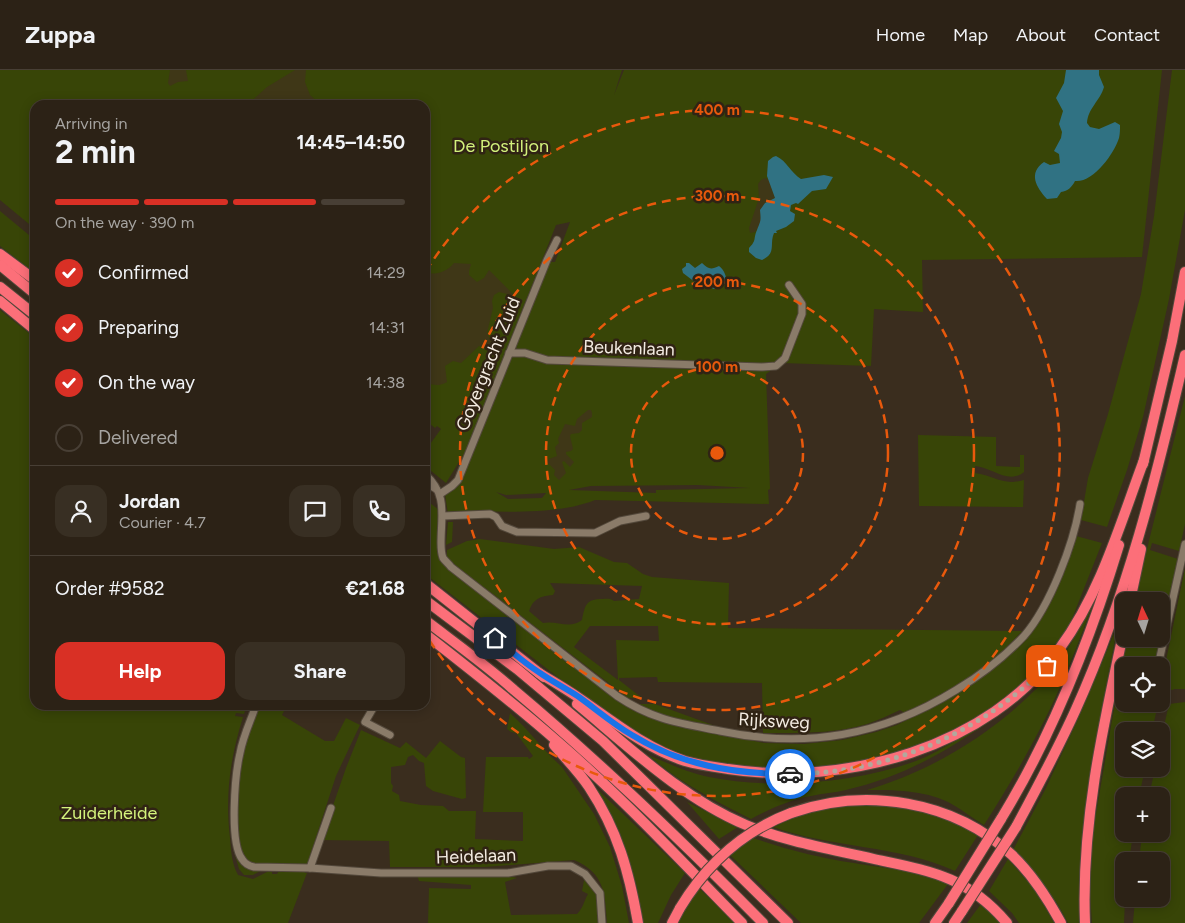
<!DOCTYPE html>
<html lang="en">
<head>
<meta charset="utf-8">
<style>
	:root { --surface:#2c2216; --page:#382f23; --text:#f1f3f6; --muted:#a6a4a1; --line:#483f35; --accent:#d93025 }
	body { margin:0; font-family:Figtree,sans-serif; background:var(--page); color:var(--text); height:100vh; display:flex; flex-direction:column; font-size:19px; white-space:nowrap }
	* { box-sizing:border-box; margin:0 }
	p { font-size:16px; color:var(--muted) }
	.icon { flex:none; width:28px; height:28px; fill:none; stroke:currentColor; stroke-width:2; stroke-linecap:round; stroke-linejoin:round }
	.map { position:relative; flex:1; overflow:hidden }
	.panel { position:absolute; left:30px; top:30px; width:400px; height:610px; display:flex; flex-direction:column; background:var(--surface); border-radius:15px; box-shadow:0 2px 12px #0003,0 0 0 1px var(--line) }
	.panel>* { flex:none }
	.needle { width:32px; rotate:356deg }
	.tools { position:absolute; left:1115px; top:522px; display:grid; gap:10px }
	.tools a { display:grid; place-items:center; width:55px; height:55px; border-radius:10px; background:var(--surface); box-shadow:0 2px 12px #0003,0 0 0 1px var(--line); font-size:25px }
	.pin { position:absolute; display:grid; place-items:center; width:42px; height:42px; color:#fff; margin:-21px; border-radius:10px; box-shadow:0 2px 8px #0006 }
	.courier { position:absolute; display:grid; place-items:center; width:50px; height:50px; margin:-25px; border:4px solid #1a73e8; border-radius:50%; background:#fff; color:#222; box-shadow:0 1px 6px #0007 }
	.headline em { font-style:normal; font-weight:700 }
	.headline div { display:flex; flex-direction:column-reverse }
	.headline { display:flex; align-items:center; justify-content:space-between; height:85px; padding:0 25px }
	h1 { font-size:32px; font-weight:700; line-height:38px }
	.bar { display:grid; grid-template-columns:repeat(4,1fr); gap:8px 5px; align-content:center; height:60px; padding:0 25px }
	.bar i { height:6px; border-radius:4px; background:var(--line) }
	.bar .active { background:var(--accent) }
	.bar p { grid-column:span 4 }
	.line { display:flex; align-items:center; gap:12px; padding:0 25px; border-top:1px solid var(--line) }
	.line div { flex:1 }
	.round { display:grid; place-items:center; flex:none; width:52px; height:52px; border-radius:15px; background:var(--page) }
	ol { padding:0 25px; list-style:none }
	li { display:flex; align-items:center; gap:15px; height:55px }
	li p { margin-inline-start:auto }
	li .icon { padding:5px; border-radius:50%; background:var(--accent); color:#fff; stroke-width:4 }
	li:last-child { color:var(--muted) }
	li i { width:28px; height:28px; border:2px solid var(--line); border-radius:50% }
	.action { display:flex; gap:10px; margin-top:auto; padding:10px 25px }
	.action a { flex:1; height:58px; border-radius:15px; background:var(--accent); color:#fff; font-size:20px; font-weight:700; line-height:58px; text-align:center }
	.action a+a { background:var(--page); color:var(--text) }
	header { display:flex; align-items:center; gap:30px; box-sizing:border-box; height:70px; padding:0 25px; background:var(--surface); border-bottom:1px solid var(--line) }
	header strong { font-size:24px }
	nav { display:flex; gap:28px; margin-inline-start:auto; font-size:18px }
	.map>svg:first-child { display:block }
</style>
</head>
<body>
<header>
<strong>Zuppa</strong>
<nav><a>Home</a><a>Map</a><a>About</a><a>Contact</a></nav>
</header>
<div class="map">
<svg width="1185" height="853" viewBox="0 0 1185 853">
	<rect width="100%" height="100%" fill="#3a2d1e"/>
	<g fill="#384507" fill-rule="evenodd">
		<path d="M0 0H622L614 25 624 0H1162L1142 187 922 190 923 242 874 239 871 296 782 293 766 304 770 419 768 420 769 434 595 430C556 446 497 441 453 441L448 444 445 424 461 410 512 284 522 280 515 278 549 192H555L570 152 556 155 467 379 446 413 425 396V381L441 359 437 356 435 358 425 350V35H35V159L0 130ZM698 415 750 418 656 420V423L569 420 591 416ZM496 422 506 425 546 423 542 428 508 429Z"/>
		<path d="M1172 0H1185V140L1169 229 1143 347 1127 400 1107 457 1081 450 1088 408 1108 344 1141 224 1154 146Z"/>
		<path d="M0 141 35 170V203L0 176Z"/>
		<path d="M0 240 35 268V635H247L244 644 236 643 235 646 243 647C230 689 225 725 230 768 231 782 232 794 238 805L253 809 269 801 272 802V804H277L279 801 306 800 305 803H307L288 853H0Z"/>
		<path d="M1185 326V454L1179 481 1152 473 1150 480 1178 489 1156 596H1124V634H1158L1152 661H1124V699H1145L1139 726H1124V764H1133L1129 791H1124V829H1125L1124 853H1092L1090 823 1093 761 1126 569H1161V531H1134Z"/>
		<path d="M918 365 996 367V396L1020 397V385H1024V402C1009 415 991 397 975 396V403C995 406 1003 416 1024 410L1023 437 919 436Z"/>
		<path d="M425 429 439 440 438 484 441 492 632 640 667 653 764 673 804 674 842 670 876 662 897 655 953 626 972 614 1010 583 1059 511 1076 466 1102 473 1064 569 1053 585 998 637 943 667 881 689 780 702 670 685 586 629 425 504Z"/>
		<path d="M448 452H453L452 472 446 475Z"/>
		<path d="M480 469 554 479 579 477 614 492 627 493 643 504 652 507 729 513 728 558 1022 561C991 597 948 623 905 643L900 640C889 645 879 650 867 654 834 664 797 663 763 663L762 613 658 612 657 607 619 608V610L642 628H628L451 492 447 487V480L467 471ZM550 513 642 516 639 529 614 531C610 528 607 529 602 529 586 529 585 535 582 550 569 560 557 550 543 553L529 541C533 529 540 526 553 525L555 521ZM590 556H658L659 571 616 570 618 610 574 577Z"/>
		<path d="M1185 498V619H1174L1173 620 1161 618V615Z"/>
		<path d="M1093 535C1081 565 1070 595 1057 624 1036 670 1011 713 984 755 972 748 960 738 948 732 923 720 894 720 867 720 931 701 991 665 1038 617 1061 594 1077 563 1093 535Z"/>
		<path d="M1118 554 1102 638 1083 757 1082 788 1083 853H1068C1055 826 1034 801 1013 780L1045 720 1079 647Z"/>
		<path d="M1185 632V853H1133L1135 829H1161V791H1139L1142 764H1161V726H1149L1155 699H1161V669L1169 634Z"/>
		<path d="M637 634H655L732 662C699 654 667 649 637 634Z"/>
		<path d="M258 635H287L282 645 325 671H334L346 648 360 655 336 706 307 795 259 794 247 791 243 787 240 776 235 720 249 656Z"/>
		<path d="M510 643C529 660 544 681 562 697L594 744 610 777 622 816 629 853H607C605 824 605 803 574 790L485 797H390L389 771 321 770 346 698 361 660 400 678 406 672 426 688 440 671 461 687 465 688 466 728 462 729 433 721 426 716 424 693 419 691 413 685 408 687 405 695 391 697V713L393 716 392 721 399 725 400 731 421 735 443 736 449 741H476L475 769 523 771V742H483L486 687H528L529 689 533 686 516 663 511 662 507 659Z"/>
		<path d="M995 644 997 646C948 681 905 706 846 720 835 723 823 723 811 726 790 730 769 739 751 749 715 731 679 712 648 685 668 693 688 703 709 707 773 720 855 713 916 691 945 680 970 660 995 644Z"/>
		<path d="M597 719 685 803 671 825 658 853H642L637 817 620 763Z"/>
		<path d="M687 732 738 757 719 769Z"/>
		<path d="M866 733 919 739 964 757 978 765 955 801C898 775 831 778 773 757L810 740Z"/>
		<path d="M753 768C786 779 819 788 854 793 881 798 924 801 948 814L919 853H801L730 785Z"/>
		<path d="M235 785 242 794 262 800 253 805H244L239 799Z"/>
		<path d="M1008 789 1035 820 1054 853H1019L1012 843 989 821Z"/>
		<path d="M417 805H504L517 808 505 812 511 845 577 844C583 838 584 831 588 824L582 821 585 805 598 826 599 853H428L429 818 471 819V815L419 811Z"/>
		<path d="M698 817 703 822 736 853H676Z"/>
		<path d="M981 834 1001 853H967Z"/>
	</g>
	<g fill="#3f3717">
		<path d="M170 0H186L188 11 178 12 170 16 168 13Z"/>
		<path d="M295 0H306L305 12 310 25 321 35H247L267 17Z"/>
		<path d="M765 108 769 110 775 128 765 133 761 154 755 162 750 163 749 158 759 128 758 114 761 110Z"/>
		<path d="M454 193 471 194 469 201V205L477 212 484 208 489 200 515 226 499 222 494 225 492 231 493 238 487 263 493 274 489 278 479 276 461 293 453 291 445 296 447 312C438 317 434 315 425 312V203C436 205 447 202 454 193Z"/>
		<path d="M588 340H591L592 343V347L582 353V360L579 363 571 364 570 366 573 379 571 381 566 382V384L574 392 570 397 564 391 562 392 566 403 559 410 554 405 555 400 547 392 549 389 557 386 555 377 559 373 558 369 565 354 575 356 577 349Z"/>
	</g>
	<g fill="#307283">
		<path d="M1066 0H1099V5L1104 17C1100 31 1088 38 1087 53L1090 57 1099 59 1115 52 1120 55C1120 59 1120 64 1119 68 1114 84 1093 113 1075 111 1072 117 1068 121 1061 122L1057 128 1047 129C1036 117 1028 103 1044 92L1050 95 1060 93 1059 84 1054 81 1061 68 1062 62 1059 54 1063 41 1056 28 1064 13Z"/>
		<path d="M776 86C787 91 791 103 801 109L824 105 833 107 826 119 812 121 798 134 796 133 791 135 790 141 795 144 794 151 786 157 776 161 777 163H774C769 175 777 183 762 190L756 188 749 182V178C757 170 753 169 757 160 761 150 761 151 760 140L765 133 775 128 767 106 768 91 773 87Z"/>
		<path d="M686 193H689L695 198 702 193C708 199 711 200 719 196 724 200 727 206 726 213L714 219 707 216 704 219 683 203 682 199 686 196Z"/>
	</g>
	<g fill="none" stroke-linecap="round" stroke-linejoin="round">
		<g stroke="#53483b" stroke-width="9">
			<g id="minor">
				<path d="M509 283H525L547 290 762 297 776 296 785 288 802 244V234L789 215"/>
				<path d="M425 404C448 425 441 445 441 473 441 478 441 483 443 488 445 491 449 494 451 497L617 626C653 650 679 653 720 661 805 679 882 666 956 620 981 605 1004 587 1024 566 1050 536 1074 473 1080 434"/>
				<path d="M425 412 436 419"/>
				<path d="M440 424 452 416 458 410 547 190 557 170"/>
				<path d="M443 446 490 444 496 447 502 456 517 462 595 463 620 451 646 446"/>
				<path d="M1158 596 1185 474"/>
				<path d="M1161 626 1166 628"/>
				<path d="M256 635C251 650 243 666 240 683 235 704 229 772 242 789 245 794 249 796 254 797L310 798 381 803H508L548 796H571L585 804 600 823 602 853"/>
				<path d="M375 635 365 652 390 665"/>
				<path d="M310 798 331 738"/>
			</g>
		</g>
		<g stroke="#53483b" stroke-width="12">
			<g id="highway">
				<path d="M0 184 35 210"/>
				<path d="M0 195 35 224"/>
				<path d="M0 217 35 245"/>
				<path d="M0 231 35 260"/>
				<path d="M1143 394 1172 271 1185 202"/>
				<path d="M425 513 544 607"/>
				<path d="M425 530 517 599 603 671 788 853"/>
				<path d="M1130 531 1141 479"/>
				<path d="M425 550C455 573 486 595 514 620 601 693 683 772 763 853"/>
				<path d="M425 564C470 599 515 634 558 672 623 728 682 792 742 853"/>
				<path d="M539 603C552 611 566 619 579 628 613 651 645 678 685 691 699 695 714 697 728 699 845 717 989 678 1060 578 1101 522 1120 454 1144 390"/>
				<path d="M577 634C629 677 682 728 746 755 787 772 831 779 874 789 930 801 967 806 1007 853"/>
				<path d="M554 675C566 689 579 702 589 717 618 761 629 802 638 853"/>
				<path d="M791 743C865 717 953 730 1012 785 1032 804 1048 829 1061 853"/>
				<path d="M1001 749C1053 664 1090 570 1119 475"/>
				<path d="M1016 757C1037 718 1058 679 1076 639 1127 526 1157 405 1185 285"/>
				<path d="M672 853 680 838"/>
				<path d="M935 853 949 833"/>
				<path d="M954 853 962 841"/>
				<path d="M1085 853C1081 754 1103 656 1124 560"/>
			</g>
		</g>
		<use href="#minor" stroke="#8a7b69" stroke-width="7"/>
		<use href="#highway" stroke="#fc6f79" stroke-width="10"/>
		<g stroke="#53483b" stroke-width="12" stroke-linecap="butt">
			<g id="highway-bridge">
				<path d="M949 833 1001 749"/>
				<path d="M680 838C706 795 743 761 791 743"/>
				<path d="M962 841 1016 757"/>
			</g>
		</g>
		<use href="#highway-bridge" stroke="#fc6f79" stroke-width="10"/>
	</g>
	<g fill="none" stroke-linecap="round" stroke-linejoin="round">
		<path stroke="#b2a89d" stroke-width="5" stroke-dasharray="0 9" d="M790 704C888 703 978 665 1047 596"/>
		<path stroke="#1a73e8" stroke-width="6" d="M495 568C510 580 524 593 540 603 553 612 567 619 579 627 597 640 613 654 632 665 680 695 734 704 790 704"/>
	</g>
	<g fill="none" stroke="#e8590c" stroke-width="2.5" stroke-dasharray="9 6">
		<circle cx="717" cy="383" r="86"/>
		<circle cx="717" cy="383" r="171"/>
		<circle cx="717" cy="383" r="257"/>
		<path d="M426 201A343 343 0 1 1 426 565"/>
	</g>
	<g text-anchor="middle" dominant-baseline="central" stroke-width="5" stroke-linejoin="round" paint-order="stroke">
		<g font-size="18" fill="#d3f27c" stroke="#302314">
			<text x="501" y="76">De Postiljon</text>
			<text x="109" y="743">Zuiderheide</text>
		</g>
		<g font-size="18" fill="#f3ebe1" stroke="#302314">
			<text transform="translate(629 278) rotate(2)">Beukenlaan</text>
			<text transform="translate(488 294) rotate(-68)">Goyergracht Zuid</text>
			<text transform="translate(774 651) rotate(3)">Rijksweg</text>
			<text transform="translate(476 786) rotate(-2)">Heidelaan</text>
		</g>
	</g>
	<circle cx="717" cy="383" r="8" fill="#e8590c" stroke="#302314" stroke-width="2.5"/>
	<g font-size="15" text-anchor="middle" font-weight="bold" fill="#e8590c" stroke="#302314" stroke-width="5" stroke-linejoin="round" paint-order="stroke">
		<text x="717" y="45">400 m</text>
		<text x="717" y="131">300 m</text>
		<text x="717" y="217">200 m</text>
		<text x="717" y="302">100 m</text>
	</g>
</svg>
<div class="tools">
<a><svg class="needle" viewBox="-14 -14 28 28"><path d="M0-13l5 13h-10z" fill="#e53935"/><path d="M0 13l5-13h-10z" fill="#a6a4a1"/></svg></a>
<a><svg class="icon" aria-label="locate" viewBox="0 0 24 24"><circle cx="12" cy="12" r="6"/><path d="M12 2v4M12 18v4M2 12h4M18 12h4"/></svg></a>
<a><svg class="icon" aria-label="layers" viewBox="0 0 24 24"><path d="M12 4l9 5-9 5-9-5zM3 14l9 5 9-5"/></svg></a>
<a>+</a>
<a>−</a>
</div>
<div class="pin" style="left:1047px;top:596px;background:#ea580c"><svg class="icon" aria-label="bag" viewBox="0 0 24 24"><path d="M5 8h14l-1 12H6zM9 8a3 3 0 0 1 6 0"/></svg></div>
<div class="pin" style="left:495px;top:568px;background:#1f2937"><svg class="icon" aria-label="home" viewBox="0 0 24 24"><path d="M3 11l9-7 9 7M6 9v11h12V9"/></svg></div>
<div class="courier" style="left:790px;top:704px"><svg class="icon" aria-label="car" viewBox="0 0 24 24"><path d="M5 17H2v-5l4-1 3-4h7l3 4 3 1v5h-3M9 17h6M6 11h13"/><circle cx="7" cy="17" r="2"/><circle cx="17" cy="17" r="2"/></svg></div>
<section class="panel">
<div class="headline"><div><h1>2 min</h1><p>Arriving in</p></div><em>14:45–14:50</em></div>
<div class="bar"><i class="active"></i><i class="active"></i><i class="active"></i><i></i><p>On the way · 390 m</p></div>
<ol>
<li><svg class="icon" aria-label="check" viewBox="0 0 24 24"><path d="M5 12l5 5 9-10"/></svg>Confirmed<p>14:29</p></li>
<li><svg class="icon" aria-label="check" viewBox="0 0 24 24"><path d="M5 12l5 5 9-10"/></svg>Preparing<p>14:31</p></li>
<li><svg class="icon" aria-label="check" viewBox="0 0 24 24"><path d="M5 12l5 5 9-10"/></svg>On the way<p>14:38</p></li>
<li><i></i>Delivered</li>
</ol>
<div class="line" style="height:90px"><a class="round"><svg class="icon" aria-label="person" viewBox="0 0 24 24"><circle cx="12" cy="8" r="4"/><path d="M4 21q1-7 8-7t8 7"/></svg></a><div><b>Jordan</b><p>Courier · 4.7</p></div><a class="round"><svg class="icon" aria-label="chat" viewBox="0 0 24 24"><path d="M4 5h16v11H9l-5 4z"/></svg></a><a class="round"><svg class="icon" aria-label="phone" viewBox="0 0 24 24"><path d="M5 4h4l2 5-3 2q2 4 5 5l2-3 5 2v4C11 20 4 13 5 4z"/></svg></a></div>
<div class="line" style="height:65px"><div>Order #9582</div><b>€21.68</b></div>
<div class="action"><a>Help</a><a>Share</a></div>
</section>
</div>
</body>
</html>
